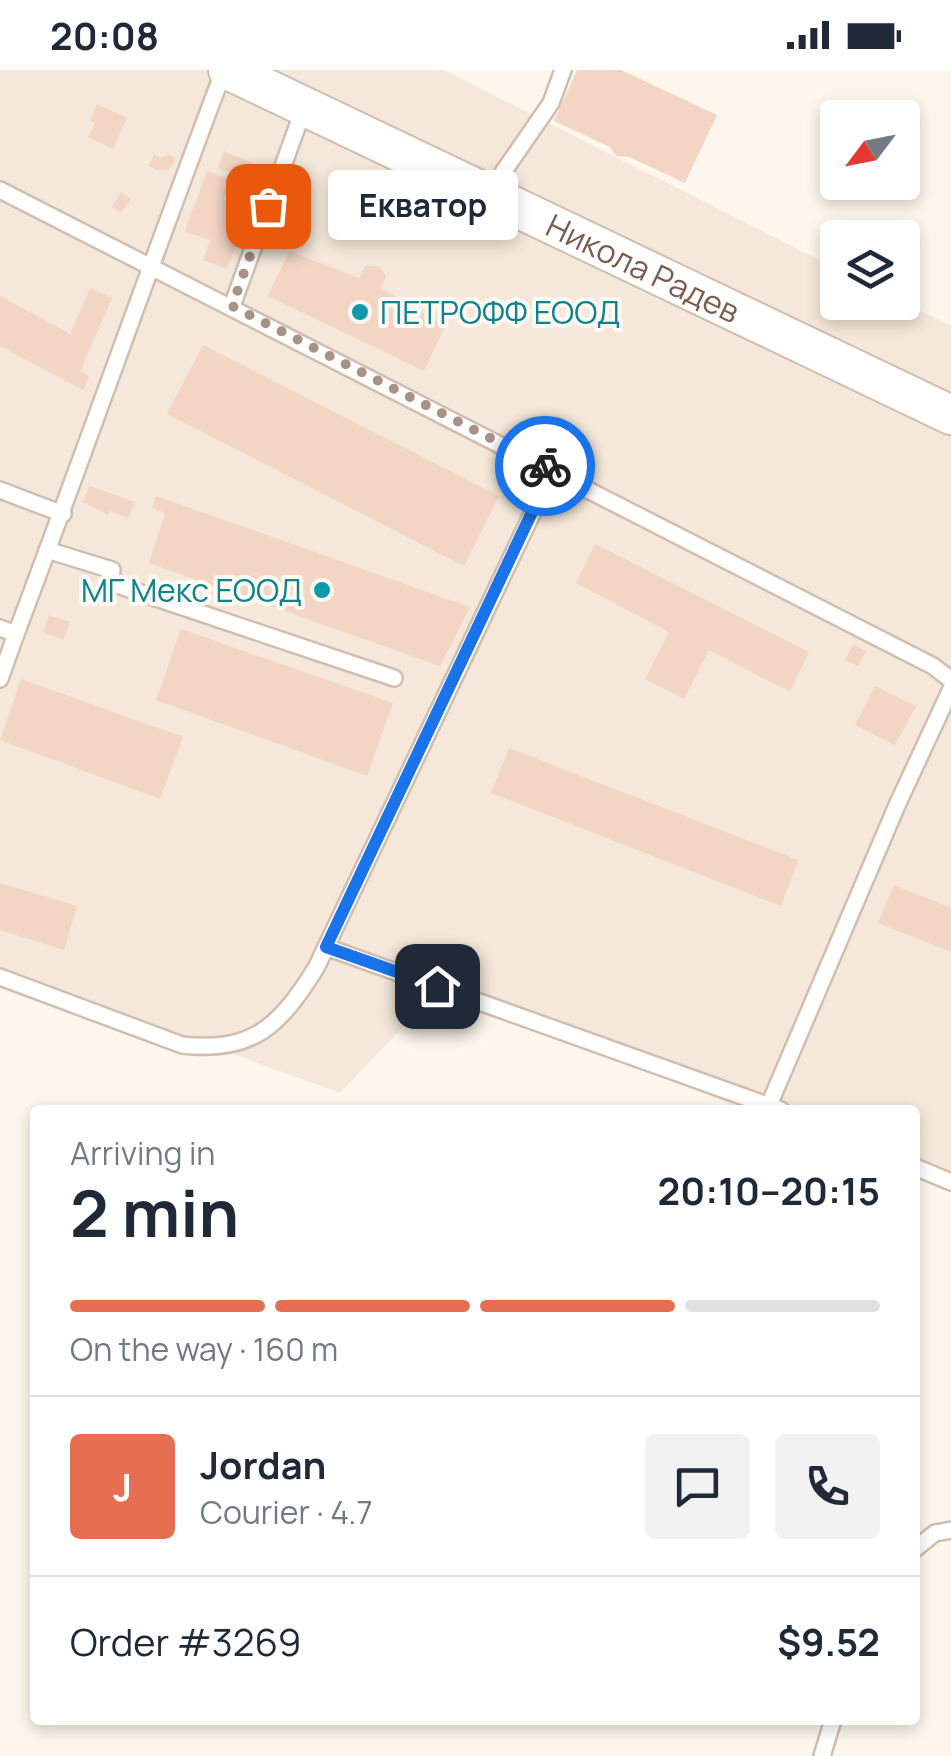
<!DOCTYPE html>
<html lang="en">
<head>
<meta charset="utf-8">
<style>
	:root { --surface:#fff; --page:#f2f2f3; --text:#1f2937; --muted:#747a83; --line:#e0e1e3; --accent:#e76f51 }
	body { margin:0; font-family:Manrope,sans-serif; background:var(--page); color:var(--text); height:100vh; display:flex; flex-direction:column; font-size:38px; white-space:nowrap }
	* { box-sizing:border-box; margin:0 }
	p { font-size:32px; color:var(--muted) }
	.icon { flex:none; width:55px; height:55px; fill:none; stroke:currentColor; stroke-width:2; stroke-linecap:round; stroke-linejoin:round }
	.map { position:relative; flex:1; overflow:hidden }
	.details { position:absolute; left:30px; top:1035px; width:890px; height:620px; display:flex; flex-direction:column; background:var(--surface); border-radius:10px; box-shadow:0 5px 15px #0003 }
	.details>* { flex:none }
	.needle { width:65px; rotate:238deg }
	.fabs { position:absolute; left:820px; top:30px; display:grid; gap:20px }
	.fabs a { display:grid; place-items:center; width:100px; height:100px; border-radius:10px; background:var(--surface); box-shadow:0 5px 15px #0003; font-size:50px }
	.pin { position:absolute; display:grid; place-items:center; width:85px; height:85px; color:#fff; margin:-42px; border-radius:20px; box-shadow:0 5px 15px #0006 }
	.courier { position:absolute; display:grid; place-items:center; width:100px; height:100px; margin:-50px; border:8px solid #1a73e8; border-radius:50%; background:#fff; color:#222; box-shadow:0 2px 12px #0007 }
	.bubble { position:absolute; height:70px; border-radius:10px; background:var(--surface); box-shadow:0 5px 15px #0003; font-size:32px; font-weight:700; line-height:70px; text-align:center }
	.overview em { font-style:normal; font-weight:700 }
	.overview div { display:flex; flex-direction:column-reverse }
	.overview { display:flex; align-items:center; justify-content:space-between; height:170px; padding:0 40px }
	h1 { font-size:65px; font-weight:700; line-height:75px }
	.bar { display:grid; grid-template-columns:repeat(4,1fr); gap:15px 10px; align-content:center; height:120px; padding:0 40px }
	.bar i { height:12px; border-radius:8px; background:var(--line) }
	.bar .selected { background:var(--accent) }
	.bar p { grid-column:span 4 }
	.line { display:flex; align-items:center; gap:25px; padding:0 40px; border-top:2px solid var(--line) }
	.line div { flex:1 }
	.round { display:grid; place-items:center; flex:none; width:105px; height:105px; border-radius:10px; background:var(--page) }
	.status { display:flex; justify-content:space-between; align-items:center; height:70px; padding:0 50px; background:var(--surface); direction:ltr }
	.status svg { height:28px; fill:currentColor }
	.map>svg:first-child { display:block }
</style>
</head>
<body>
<div class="status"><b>20:08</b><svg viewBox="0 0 49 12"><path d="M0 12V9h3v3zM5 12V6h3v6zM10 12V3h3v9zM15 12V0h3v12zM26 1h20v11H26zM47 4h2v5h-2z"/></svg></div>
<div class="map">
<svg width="951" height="1686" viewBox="0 0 951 1686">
	<rect width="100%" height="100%" fill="#fdf6ec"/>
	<path fill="#f5e8da" d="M0 0H444L837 199 838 232H903L951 256V1123L915 1108V1040H745L440 918 340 1023 14 905 0 918Z"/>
	<g fill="#f3d5c3">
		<path d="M577 0H621L717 45 685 113 629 87 616 86 610 77 554 51Z"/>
		<path d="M97 34 127 48 113 79 88 67 95 53 90 50Z"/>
		<path d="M224 81 266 99 252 137 232 128 240 107 218 98Z"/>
		<path d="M154 84 161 88 168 84 175 88 173 94 167 100H157L149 96Z"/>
		<path d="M207 101 231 110 224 130 249 139 227 199 203 190 210 170 185 161Z"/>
		<path d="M121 122 131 129 121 143 112 137Z"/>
		<path d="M289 181 359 208 365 196H379L386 206 381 218 445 256 424 301 268 226Z"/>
		<path d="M90 218 112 228 80 301 89 306 83 320 0 276V226L70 264Z"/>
		<path d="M203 275 499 426 464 496 167 344Z"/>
		<path d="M89 416 135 432 128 448 110 441 108 445 83 432Z"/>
		<path d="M156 426 196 440 470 537 440 596 149 493 165 443 152 438Z"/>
		<path d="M595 474 809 582 790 622 709 580 684 629 645 609 669 562 576 513Z"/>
		<path d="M49 545 70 552 63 570 43 562Z"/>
		<path d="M181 559 393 633 367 706 156 630Z"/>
		<path d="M853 574 866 581 858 596 845 590Z"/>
		<path d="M21 609 183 667 160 729 0 670Z"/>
		<path d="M875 616 916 636 895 675 855 655Z"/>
		<path d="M509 678 798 790 781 836 491 723Z"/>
		<path d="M0 813 77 836 64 880 0 860Z"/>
		<path d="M894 815 951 838V882L878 853Z"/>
	</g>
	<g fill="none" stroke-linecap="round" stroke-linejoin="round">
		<g stroke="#d1beb0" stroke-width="20">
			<g id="service">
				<path d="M0 120 933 596 951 610"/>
				<path d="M488 124 551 33 563 0"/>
				<path d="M232 236 304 38"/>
				<path d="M0 420 63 444"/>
				<path d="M47 480 112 500 111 513 394 608"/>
				<path d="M0 558 16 564 0 609"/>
				<path d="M16 564C87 376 153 187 224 0"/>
				<path d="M326 877 781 1040"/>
				<path d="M0 907 182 975C254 983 280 955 316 898L553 400"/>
				<path d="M769 1035 898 733 951 619"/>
				<path d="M915 1097 951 1112"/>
				<path d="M915 1479 935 1463 951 1460"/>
				<path d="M822 1686 833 1650"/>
			</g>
		</g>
		<g stroke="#d1beb0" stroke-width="42">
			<g id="tertiary">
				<path id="s1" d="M228 0 951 345"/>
			</g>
		</g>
		<use href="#service" stroke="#fff" stroke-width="15"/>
		<use href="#tertiary" stroke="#fff" stroke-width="38"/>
	</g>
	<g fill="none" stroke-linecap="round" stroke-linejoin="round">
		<path stroke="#a89285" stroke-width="10" stroke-dasharray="0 18" d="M268 136 232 236 545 396"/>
		<path stroke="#1a73e8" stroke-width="12" d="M437 916 326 877 552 400 545 396"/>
	</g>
	<g fill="#0f9aa8" stroke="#fffaf3" stroke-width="4">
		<circle cx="360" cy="242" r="10"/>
		<circle cx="322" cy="520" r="10"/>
	</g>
	<g text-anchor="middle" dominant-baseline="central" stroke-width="8" stroke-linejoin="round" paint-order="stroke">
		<g font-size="32" fill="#7a5c4d" stroke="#fffaf3">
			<text stroke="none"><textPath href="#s1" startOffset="460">Никола Радев</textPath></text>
		</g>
		<g font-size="32" fill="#0d838f" stroke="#fffaf3" text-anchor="start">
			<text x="380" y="242">ПЕТРОФФ ЕООД</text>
			<text x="302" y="520" text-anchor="end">МГ Мекс ЕООД</text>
		</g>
	</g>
</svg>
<div class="fabs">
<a><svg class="needle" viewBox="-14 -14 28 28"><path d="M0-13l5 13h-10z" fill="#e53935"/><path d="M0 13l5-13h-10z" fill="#747a83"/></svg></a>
<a><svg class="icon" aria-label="layers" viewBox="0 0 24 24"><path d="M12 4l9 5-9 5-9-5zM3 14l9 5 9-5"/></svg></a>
</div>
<div class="pin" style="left:268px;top:136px;background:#ea580c"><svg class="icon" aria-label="bag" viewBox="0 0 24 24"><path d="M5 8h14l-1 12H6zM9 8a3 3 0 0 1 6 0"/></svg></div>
<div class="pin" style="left:437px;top:916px;background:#1f2937"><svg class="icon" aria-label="home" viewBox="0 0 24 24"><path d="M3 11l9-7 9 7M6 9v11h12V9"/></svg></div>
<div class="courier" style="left:545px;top:396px"><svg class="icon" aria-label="bike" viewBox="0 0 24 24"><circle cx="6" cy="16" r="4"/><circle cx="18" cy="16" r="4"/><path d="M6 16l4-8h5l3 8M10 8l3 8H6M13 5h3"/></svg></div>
<div class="bubble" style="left:328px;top:100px;width:190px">Екватор</div>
<section class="details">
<div class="overview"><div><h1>2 min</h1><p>Arriving in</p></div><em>20:10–20:15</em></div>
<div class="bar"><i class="selected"></i><i class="selected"></i><i class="selected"></i><i></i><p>On the way · 160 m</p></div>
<div class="line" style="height:180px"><b class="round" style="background:var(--accent);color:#fff">J</b><div><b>Jordan</b><p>Courier · 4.7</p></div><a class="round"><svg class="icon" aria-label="chat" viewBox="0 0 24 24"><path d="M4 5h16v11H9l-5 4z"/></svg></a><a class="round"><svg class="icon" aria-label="phone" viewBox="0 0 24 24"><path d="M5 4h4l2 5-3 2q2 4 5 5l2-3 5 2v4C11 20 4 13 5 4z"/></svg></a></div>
<div class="line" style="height:130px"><div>Order #3269</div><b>$9.52</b></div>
</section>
</div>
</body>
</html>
